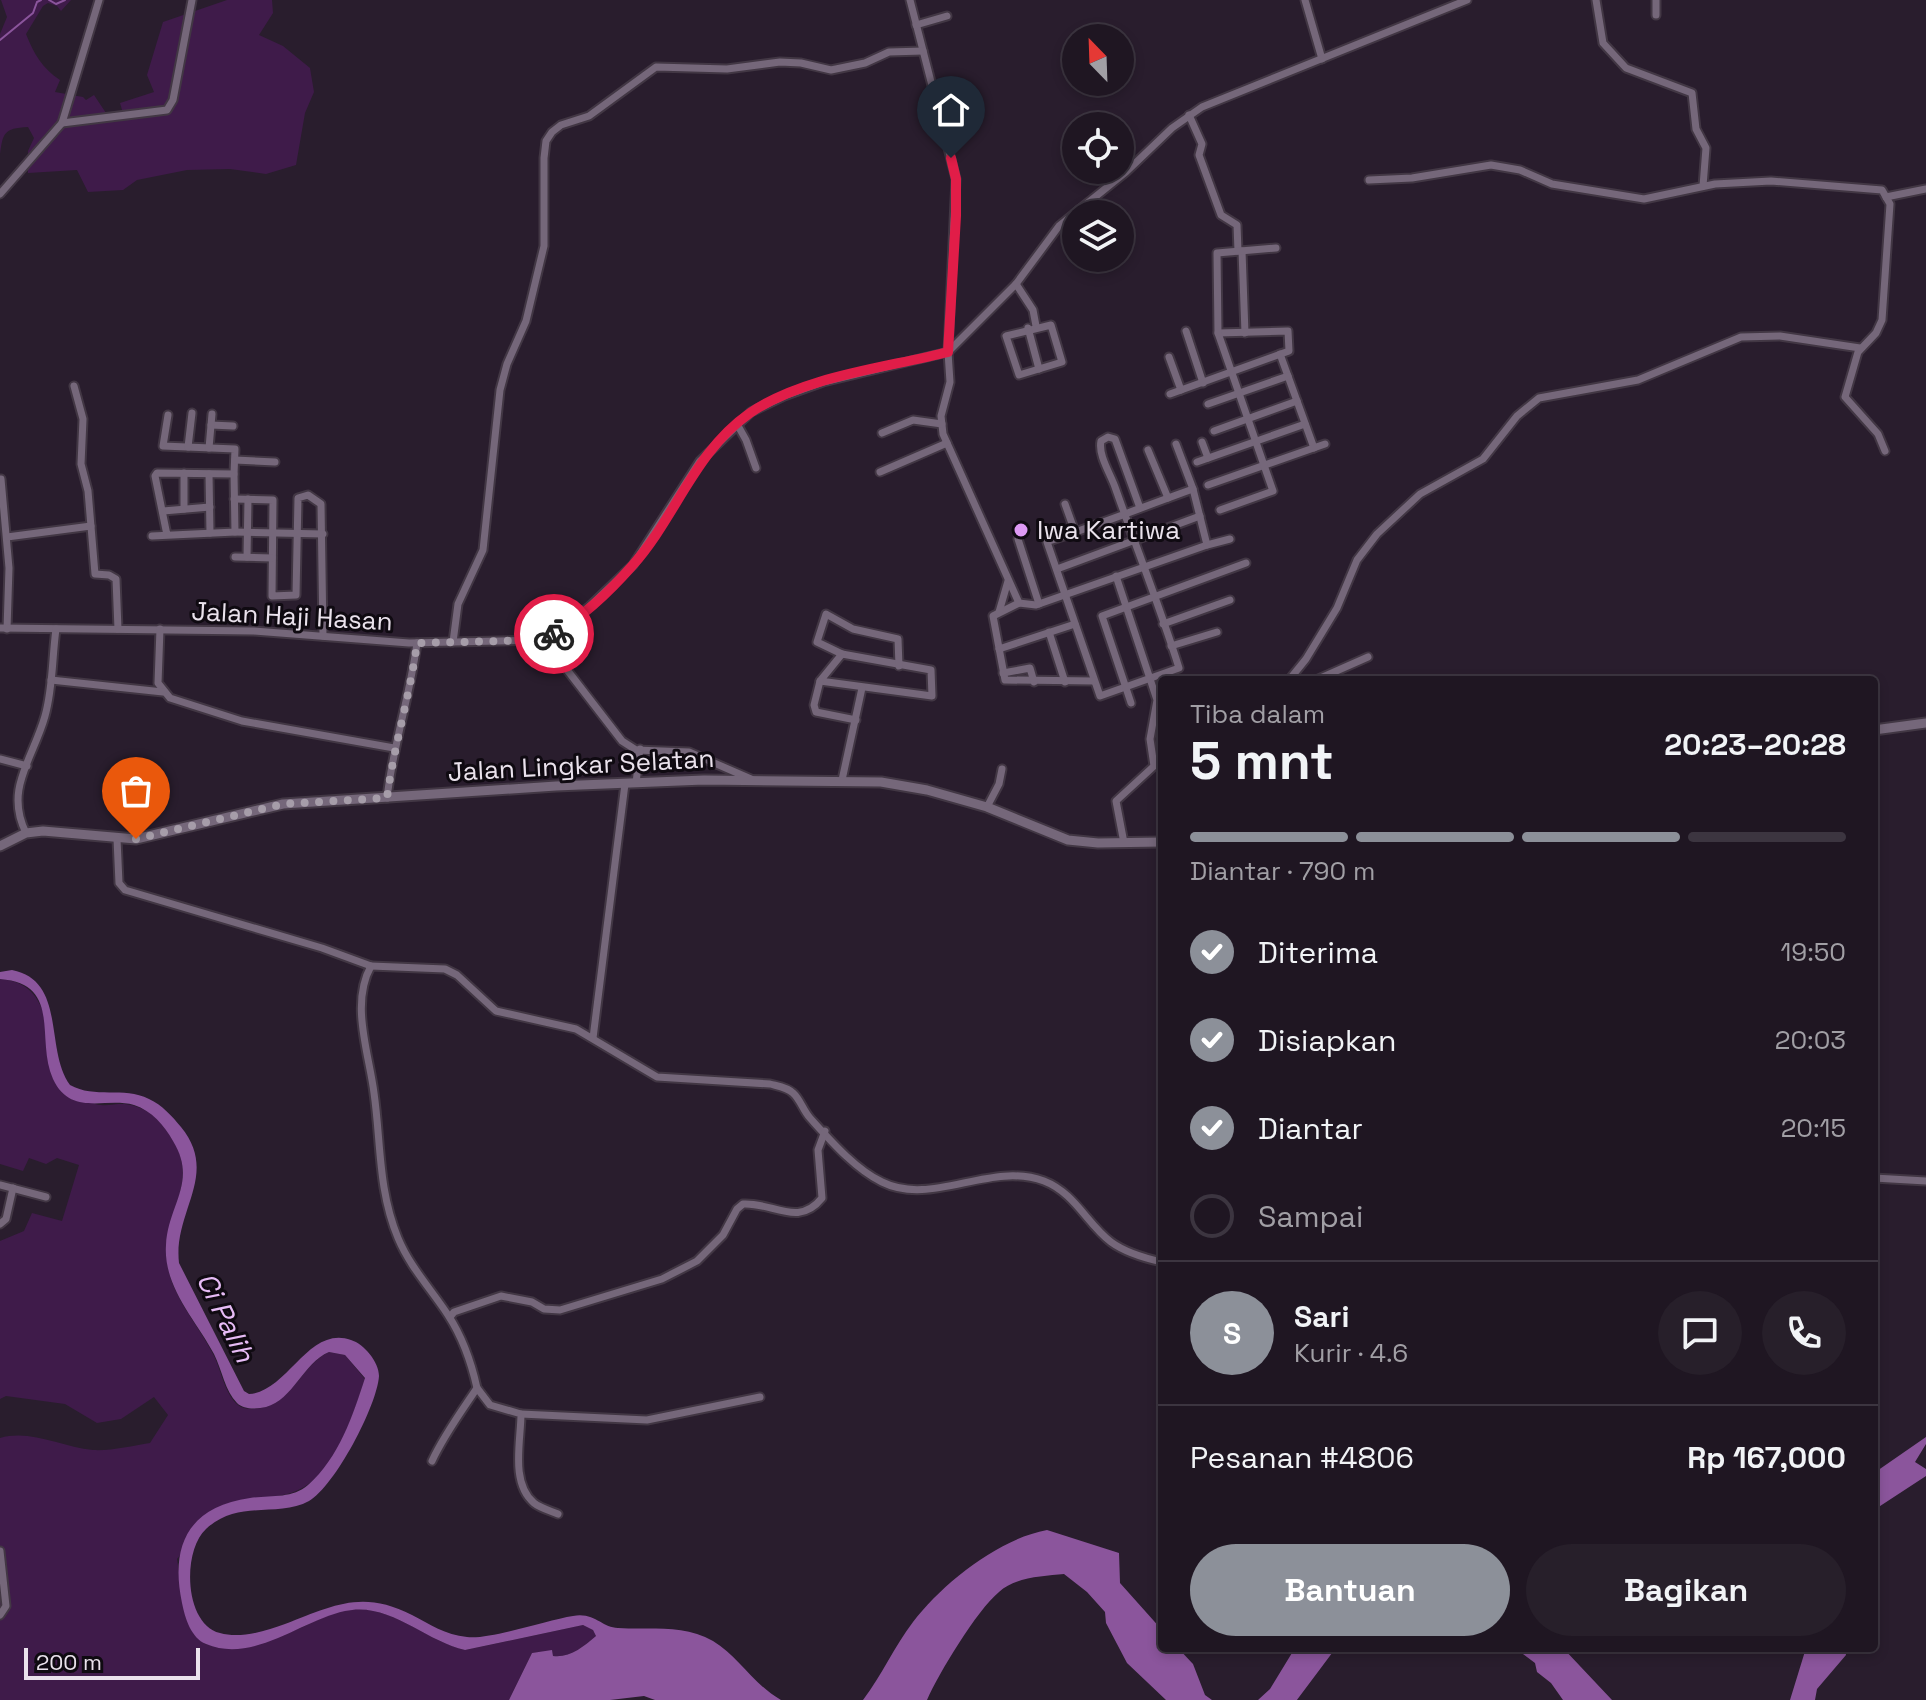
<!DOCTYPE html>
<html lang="id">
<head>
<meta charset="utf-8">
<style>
	:root { --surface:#1f1622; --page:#271f2a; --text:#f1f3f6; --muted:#a19fa5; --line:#3c3540; --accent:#8c9099 }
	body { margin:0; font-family:"Space Grotesk",sans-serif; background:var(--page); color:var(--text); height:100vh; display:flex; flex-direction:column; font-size:30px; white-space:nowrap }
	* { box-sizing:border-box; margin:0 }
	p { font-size:26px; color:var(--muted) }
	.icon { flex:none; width:44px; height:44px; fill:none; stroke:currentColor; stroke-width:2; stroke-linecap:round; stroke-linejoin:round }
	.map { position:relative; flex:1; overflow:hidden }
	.sheet { position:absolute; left:1158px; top:676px; width:720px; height:976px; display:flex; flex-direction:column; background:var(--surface); border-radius:8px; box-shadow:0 4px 12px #0003,0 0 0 2px var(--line) }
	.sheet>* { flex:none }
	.needle { width:52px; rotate:337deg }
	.controls { position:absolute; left:1062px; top:24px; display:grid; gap:16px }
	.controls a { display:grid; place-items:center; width:72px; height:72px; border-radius:50%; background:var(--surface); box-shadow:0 4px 12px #0003,0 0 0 2px var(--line); font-size:40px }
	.scale { position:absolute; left:24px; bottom:20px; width:176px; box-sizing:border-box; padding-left:8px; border:4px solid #eae2ec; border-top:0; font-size:22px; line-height:28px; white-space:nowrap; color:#eae2ec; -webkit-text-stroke:6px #0f0a11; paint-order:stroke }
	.pin { position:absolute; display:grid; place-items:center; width:68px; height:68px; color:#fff; margin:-82px -34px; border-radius:50% 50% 50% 0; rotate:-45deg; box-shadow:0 0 8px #0007 }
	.pin .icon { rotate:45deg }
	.courier { position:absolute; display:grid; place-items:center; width:80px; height:80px; margin:-40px; border:6px solid #e11d48; border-radius:50%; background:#fff; color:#222; box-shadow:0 2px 10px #0007 }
	.head em { font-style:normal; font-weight:700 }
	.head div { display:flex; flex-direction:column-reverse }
	.head { display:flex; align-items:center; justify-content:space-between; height:136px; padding:0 32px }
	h1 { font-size:52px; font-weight:700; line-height:60px }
	.bar { display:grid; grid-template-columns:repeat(4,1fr); gap:12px 8px; align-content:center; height:96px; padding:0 32px }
	.bar i { height:10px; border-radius:6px; background:var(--line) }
	.bar .on { background:var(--accent) }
	.bar p { grid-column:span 4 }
	.line { display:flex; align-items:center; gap:20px; padding:0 32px; border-top:2px solid var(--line) }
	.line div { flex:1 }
	.round { display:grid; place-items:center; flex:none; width:84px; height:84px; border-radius:42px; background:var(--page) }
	ol { padding:0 32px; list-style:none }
	li { display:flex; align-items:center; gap:24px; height:88px }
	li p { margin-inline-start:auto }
	li .icon { padding:8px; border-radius:50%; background:var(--accent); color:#fff; stroke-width:4 }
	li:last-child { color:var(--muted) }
	li i { width:44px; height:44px; border:4px solid var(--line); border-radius:50% }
	.primary-button { display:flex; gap:16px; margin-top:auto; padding:16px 32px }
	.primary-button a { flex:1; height:92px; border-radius:48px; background:var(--accent); color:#fff; font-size:32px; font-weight:700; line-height:92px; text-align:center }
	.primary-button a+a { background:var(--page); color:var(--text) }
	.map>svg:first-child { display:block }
</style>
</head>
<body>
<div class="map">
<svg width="1926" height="1700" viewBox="0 0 1926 1700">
	<rect width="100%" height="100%" fill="#291d2d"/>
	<g fill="#3f1b4a">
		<path d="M1 0H71L61 11 57 6 48 3 43 6 26 34C34 54 42 68 60 80L55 92 83 97 86 100 94 95 112 122 125 120 120 103 154 92 147 75 163 22 227 0H272L273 13 259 35 283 46 310 68 314 92 305 113 296 165 266 174 230 169 187 170 137 180 123 190 88 192 77 170 28 173V151L34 138 28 127C3 128 3 134 0 154V34L7 17Z"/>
		<path d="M0 979C53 983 47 1038 53 1079 66 1087 86 1104 101 1105 107 1106 114 1104 119 1104 137 1103 156 1114 166 1128 206 1183 161 1208 167 1262 171 1296 198 1324 213 1354 221 1368 225 1398 241 1407 248 1410 258 1409 265 1407 292 1401 303 1364 329 1352L345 1355 365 1379C351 1420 333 1486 283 1495 269 1498 233 1500 222 1506 211 1513 187 1548 177 1559L186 1618 205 1644C246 1651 270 1641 307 1625 319 1619 335 1611 348 1610 392 1604 424 1640 465 1650L583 1625 593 1630 596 1636C583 1647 570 1658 553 1656L552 1651 532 1653 509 1700H0V1438C31 1429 61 1447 93 1450 111 1451 132 1446 150 1443L168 1415 154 1397 121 1419 97 1423 65 1404 6 1396 0 1399V1241L24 1231 32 1213 62 1221 79 1165 57 1158 46 1164 29 1158 23 1171 0 1164Z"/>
	</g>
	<g fill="#8b559c">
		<path d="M12 970C67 981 44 1049 70 1085 95 1099 123 1086 149 1099 162 1105 172 1116 181 1127 220 1175 173 1211 179 1263L244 1391 249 1394C288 1392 308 1325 351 1340 364 1344 379 1362 379 1376 377 1406 335 1486 309 1501 279 1518 238 1499 206 1529 182 1551 184 1624 220 1633 240 1639 266 1631 285 1624 332 1606 362 1589 412 1615 430 1624 445 1635 467 1637 489 1640 547 1620 573 1616 595 1612 602 1628 618 1628 650 1630 683 1624 713 1641 738 1656 754 1685 781 1700H655L644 1696 610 1700H509L532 1653 552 1650 553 1656C570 1658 583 1647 596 1636L593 1630 583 1625 465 1650C425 1641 389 1601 345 1611 302 1620 253 1664 206 1644 191 1638 185 1618 182 1603 170 1546 188 1507 250 1498 270 1495 292 1499 308 1485 339 1458 353 1415 365 1378L345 1355 329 1352C303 1363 293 1400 266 1407 257 1409 244 1410 237 1403 225 1391 222 1370 214 1354 196 1320 163 1287 166 1245 168 1205 198 1182 173 1141 164 1125 152 1111 134 1105 105 1097 71 1117 53 1079 35 1039 63 984 0 979V972Z"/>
		<path d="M1926 1437V1444L1915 1462 1926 1469V1476L1874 1510V1473Z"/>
		<path d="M1047 1530 1119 1553 1120 1583 1162 1630V1648H1178L1193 1664 1205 1695 1212 1700H1166L1127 1663 1106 1623 1105 1612 1087 1592 1064 1574C1043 1576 1015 1577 999 1592 977 1610 939 1673 927 1700H863C882 1675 894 1647 913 1622 942 1584 998 1539 1047 1530Z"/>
		<path d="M1295 1648H1334C1319 1663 1299 1677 1297 1700H1258L1270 1689Z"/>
		<path d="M1515 1648H1563L1612 1700H1563L1551 1683 1537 1672 1535 1663Z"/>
		<path d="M1806 1648H1845L1846 1655 1817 1689 1815 1700H1790Z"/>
	</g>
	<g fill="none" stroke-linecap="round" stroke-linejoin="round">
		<g stroke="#8b559c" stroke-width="2">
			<path d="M49 0 56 4 65 0"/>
			<path d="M0 40 33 13 37 2 41 0"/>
		</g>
		<path stroke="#8b559c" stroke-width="11" d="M1290 1700 1329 1648"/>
		<g stroke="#423744" stroke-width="11">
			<g id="street">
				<path d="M910 0 956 179 948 352 950 382 941 416 943 434 1019 603 1036 605 1207 545 1193 489 1176 444"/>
				<path d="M1305 0 1322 59"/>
				<path d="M1596 0 1603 43 1626 68 1692 93 1696 129 1706 148 1703 186"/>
				<path d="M1656 0V15"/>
				<path d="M916 25 947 16"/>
				<path d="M1189 115 1202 144 1199 155 1221 215 1237 225 1238 251"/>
				<path d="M62 123 167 110 173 100 192 0"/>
				<path d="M1369 180 1412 178 1491 165 1520 170 1552 184 1644 199 1715 184 1771 181 1882 190 1890 204 1882 320 1876 333 1858 352 1845 397 1878 434 1885 451"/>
				<path d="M0 194 62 123 99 0"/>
				<path d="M1886 197 1926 189"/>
				<path d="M1242 251 1245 333"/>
				<path d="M1016 284 1033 310 1036 326"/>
				<path d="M1051 325 1062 362 1019 375 1006 336Z"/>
				<path d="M1028 328 1039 369"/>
				<path d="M1186 331 1203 383"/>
				<path d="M1280 354 1314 448"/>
				<path d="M1169 357 1181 390"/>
				<path d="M74 386 83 419 81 464 88 491 95 574 109 575 116 579 118 629"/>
				<path d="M1170 394 1289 351 1288 331 1218 333"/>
				<path d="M1208 404 1288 376"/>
				<path d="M168 415 163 446 235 449 234 474"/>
				<path d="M737 424 746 440 756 468"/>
				<path d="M211 425 233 426"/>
				<path d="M1214 431 1297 401"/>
				<path d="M882 433 913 420 942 424"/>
				<path d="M1202 442 1208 458"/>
				<path d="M188 447 192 413"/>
				<path d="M209 448 212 414"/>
				<path d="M1148 450 1168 498"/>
				<path d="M235 460 275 462"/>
				<path d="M1197 462 1305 424"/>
				<path d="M880 472 947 443"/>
				<path d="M184 473V509"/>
				<path d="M209 474 210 533"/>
				<path d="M1 479 9 568 7 629"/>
				<path d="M1208 485 1325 444"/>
				<path d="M234 499 273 500 272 596 296 595 298 498 308 495 321 504 323 636"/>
				<path d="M1065 504 1075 532"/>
				<path d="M1140 508 1115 439 1108 437 1101 441C1098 455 1110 473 1115 487 1136 547 1160 607 1179 668L1100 696 1047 542 1049 541C1098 525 1145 506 1193 489"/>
				<path d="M1220 510 1273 491 1218 333 1217 253 1276 248"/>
				<path d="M163 511 210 507"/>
				<path d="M235 532 323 534"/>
				<path d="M152 536 235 532 234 474 157 473 155 476 167 535"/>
				<path d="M7 537 91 526"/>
				<path d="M1018 539 1039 604"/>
				<path d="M1207 545 1230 539"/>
				<path d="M235 557 272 558"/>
				<path d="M247 557 248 499"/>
				<path d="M1057 569 1200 516"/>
				<path d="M1116 576 1157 700 1150 739 1154 766 1116 801 1124 843"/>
				<path d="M1019 603 993 616 1005 680 1094 681"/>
				<path d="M999 612 1008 581"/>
				<path d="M1163 624 1230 600"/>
				<path d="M0 628 254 631 409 643 544 640 589 607 633 565 700 461 751 412 784 396 823 382 948 352 1016 284 1059 226 1126 172 1172 128 1202 107 1467 0"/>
				<path d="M160 629 158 683 170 698 242 721 394 748"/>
				<path d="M1049 632 1065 682"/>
				<path d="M544 640 622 741 636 750 689 752 751 779"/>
				<path d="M453 642 458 604 483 550 500 390 507 364 526 321 544 246V158L546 141 552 132 561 125 589 116 656 67 727 69 780 62 801 63 831 70 865 63 889 52 923 51"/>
				<path d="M1171 646 1217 632"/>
				<path d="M999 649 1075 624"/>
				<path d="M842 654 931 670 932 696 820 681Z"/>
				<path d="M842 654 817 642 826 614 853 629 898 639 899 666"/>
				<path d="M1003 673 1030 668 1034 682"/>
				<path d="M51 680 163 692"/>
				<path d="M1289 680 1306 659 1337 608 1357 560 1377 534 1420 494 1483 459 1517 416 1539 398 1638 380 1741 337 1780 336 1860 348"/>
				<path d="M1316 680 1368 657"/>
				<path d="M820 681 814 705 816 712 856 720"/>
				<path d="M1131 703 1102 616 1246 563"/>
				<path d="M0 759 27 766"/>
				<path d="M842 780 862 688"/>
				<path d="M636 783 640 749"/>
				<path d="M387 798C393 745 410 696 417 643"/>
				<path d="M987 807 999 784 1002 769"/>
				<path d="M26 833C4 789 33 759 45 716 53 688 52 658 56 629"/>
				<path d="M117 839 119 883 125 890 322 948 371 966C350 1004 369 1053 374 1093 381 1142 378 1190 398 1238 410 1267 431 1289 448 1315 463 1338 471 1361 477 1388 461 1412 444 1435 432 1461"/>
				<path d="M371 966 445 969 457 975 496 1011 576 1029 657 1077 770 1084C777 1086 787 1087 793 1093 800 1099 803 1110 810 1118 830 1140 855 1169 882 1182 932 1207 990 1161 1044 1181 1075 1193 1087 1224 1111 1242 1126 1253 1144 1258 1162 1262"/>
				<path d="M593 1038 625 784"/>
				<path d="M1874 1178 1926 1181"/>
				<path d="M0 1185 46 1197"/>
				<path d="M0 1224 6 1219 13 1188"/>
				<path d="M450 1317 454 1312 501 1296 532 1302 544 1309 560 1310 662 1279 697 1261 723 1235 737 1209 743 1204C773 1202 798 1228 822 1198L818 1150 825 1131"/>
				<path d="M477 1388 490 1405 521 1414C521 1440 510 1483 534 1503 540 1508 551 1511 558 1514"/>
				<path d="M521 1414 647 1420 760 1397"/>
				<path d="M0 1551 6 1606 0 1615"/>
			</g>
		</g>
		<g stroke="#423744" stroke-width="13">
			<g id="secondary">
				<path d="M1874 730 1926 723"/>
				<path d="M0 846 26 833 43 831 136 839 283 804 556 786 704 780 881 782 927 790 987 807 1068 840 1098 843 1162 842"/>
			</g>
		</g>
		<use href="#street" stroke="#75677a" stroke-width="7"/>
		<use href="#secondary" stroke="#75677a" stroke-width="9"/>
	</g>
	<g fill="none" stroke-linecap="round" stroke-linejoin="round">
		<path stroke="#a69da9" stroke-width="8" stroke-dasharray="0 14.4" d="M136 839 283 804 387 798C394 745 410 696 417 643L544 640 554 634"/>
		<path stroke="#e11d48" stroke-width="10" d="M554 634C582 617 610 591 632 566 676 517 694 452 750 413 804 376 886 368 948 352L956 216V179L951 158"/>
	</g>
	<circle fill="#dd99f3" stroke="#0f0a11" stroke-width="3" cx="1021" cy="530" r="8"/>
	<g text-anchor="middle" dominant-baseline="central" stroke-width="6" stroke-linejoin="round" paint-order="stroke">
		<g font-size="26" fill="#eae2ec" stroke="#0f0a11" text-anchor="start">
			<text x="1037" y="530">Iwa Kartiwa</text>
		</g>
		<g font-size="26" fill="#eae2ec" stroke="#0f0a11">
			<text transform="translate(292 616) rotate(3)">Jalan Haji Hasan</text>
			<text transform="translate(581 765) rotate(-3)">Jalan Lingkar Selatan</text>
		</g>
		<g font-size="28" font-style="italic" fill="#e6bbf5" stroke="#0f0a11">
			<text transform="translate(226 1317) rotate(64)">Ci Palih</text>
		</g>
	</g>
</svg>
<div class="controls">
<a><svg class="needle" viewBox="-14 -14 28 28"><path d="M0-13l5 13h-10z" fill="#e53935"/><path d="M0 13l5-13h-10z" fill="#a19fa5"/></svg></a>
<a><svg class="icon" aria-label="locate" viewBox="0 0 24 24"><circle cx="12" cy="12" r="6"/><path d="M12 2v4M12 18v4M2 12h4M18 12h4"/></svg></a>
<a><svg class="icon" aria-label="layers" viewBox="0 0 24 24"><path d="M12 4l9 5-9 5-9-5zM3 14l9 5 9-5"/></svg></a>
</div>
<div class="scale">200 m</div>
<div class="pin" style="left:136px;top:839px;background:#ea580c"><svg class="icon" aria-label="bag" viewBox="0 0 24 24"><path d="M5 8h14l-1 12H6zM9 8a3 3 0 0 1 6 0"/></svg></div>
<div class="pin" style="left:951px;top:158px;background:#1f2937"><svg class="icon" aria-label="home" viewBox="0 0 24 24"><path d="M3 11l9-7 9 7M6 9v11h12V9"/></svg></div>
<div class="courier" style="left:554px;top:634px"><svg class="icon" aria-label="bike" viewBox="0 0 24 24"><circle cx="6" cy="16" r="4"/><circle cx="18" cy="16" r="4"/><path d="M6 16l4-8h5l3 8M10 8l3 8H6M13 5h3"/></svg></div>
<section class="sheet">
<div class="head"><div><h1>5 mnt</h1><p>Tiba dalam</p></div><em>20:23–20:28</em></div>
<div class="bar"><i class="on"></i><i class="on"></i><i class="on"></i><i></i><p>Diantar · 790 m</p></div>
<ol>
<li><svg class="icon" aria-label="check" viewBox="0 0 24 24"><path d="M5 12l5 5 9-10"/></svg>Diterima<p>19:50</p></li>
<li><svg class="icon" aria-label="check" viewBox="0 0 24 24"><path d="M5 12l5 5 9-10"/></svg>Disiapkan<p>20:03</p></li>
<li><svg class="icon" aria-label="check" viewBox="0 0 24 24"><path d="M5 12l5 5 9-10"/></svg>Diantar<p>20:15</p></li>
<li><i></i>Sampai</li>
</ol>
<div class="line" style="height:144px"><b class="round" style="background:var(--accent);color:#fff">S</b><div><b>Sari</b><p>Kurir · 4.6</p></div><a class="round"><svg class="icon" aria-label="chat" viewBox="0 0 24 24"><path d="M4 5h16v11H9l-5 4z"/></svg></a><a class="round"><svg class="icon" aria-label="phone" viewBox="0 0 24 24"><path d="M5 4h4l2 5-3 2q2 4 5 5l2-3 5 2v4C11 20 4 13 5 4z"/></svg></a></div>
<div class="line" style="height:104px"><div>Pesanan #4806</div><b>Rp 167,000</b></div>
<div class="primary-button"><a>Bantuan</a><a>Bagikan</a></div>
</section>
</div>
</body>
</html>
